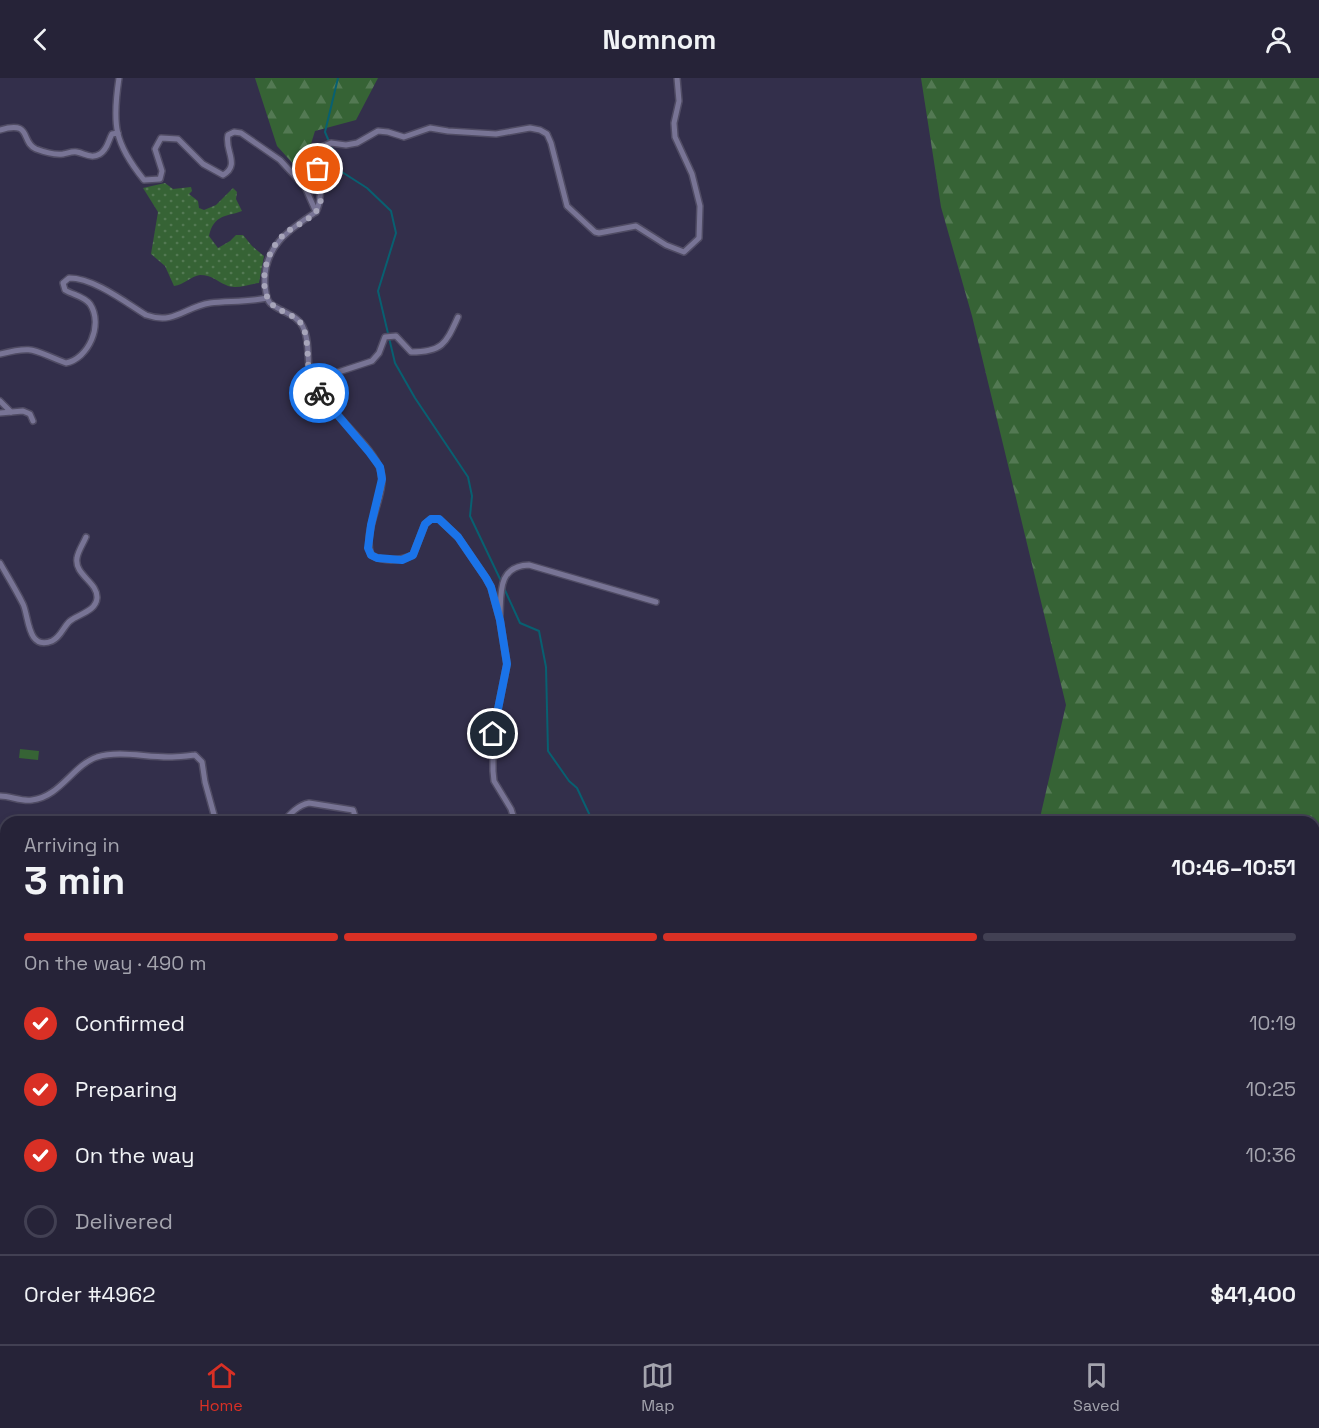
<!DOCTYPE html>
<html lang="en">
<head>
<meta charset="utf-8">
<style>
	:root { --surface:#262338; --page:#322f43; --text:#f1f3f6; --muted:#a4a4ae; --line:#424053; --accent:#d93025 }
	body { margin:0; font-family:"Space Grotesk",sans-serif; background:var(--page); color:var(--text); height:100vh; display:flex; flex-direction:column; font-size:22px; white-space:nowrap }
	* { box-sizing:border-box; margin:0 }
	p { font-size:20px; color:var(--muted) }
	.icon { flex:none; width:33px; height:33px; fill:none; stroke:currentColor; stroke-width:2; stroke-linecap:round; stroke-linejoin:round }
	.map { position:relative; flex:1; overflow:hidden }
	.sheet { position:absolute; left:0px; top:738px; width:1320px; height:528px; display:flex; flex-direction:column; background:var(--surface); border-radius:18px 18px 0 0; box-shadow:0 3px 9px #0003,0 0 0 2px var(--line) }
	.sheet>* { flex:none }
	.pin { position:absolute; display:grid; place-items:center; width:51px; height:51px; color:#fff; margin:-26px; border:3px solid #fff; border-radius:50%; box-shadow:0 2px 6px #0007 }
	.courier { position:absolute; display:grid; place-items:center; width:60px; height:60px; margin:-30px; border:4px solid #1a73e8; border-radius:50%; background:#fff; color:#222; box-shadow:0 2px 8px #0007 }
	.head em { font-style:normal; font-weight:700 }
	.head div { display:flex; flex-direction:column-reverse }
	.head { display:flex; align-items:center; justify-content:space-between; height:102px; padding:0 24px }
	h1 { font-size:39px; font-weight:700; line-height:45px }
	.bar { display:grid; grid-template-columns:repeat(4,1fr); gap:9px 6px; align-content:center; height:72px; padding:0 24px }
	.bar i { height:8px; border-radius:4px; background:var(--line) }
	.bar .selected { background:var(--accent) }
	.bar p { grid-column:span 4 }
	.line { display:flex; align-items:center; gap:15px; padding:0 24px; border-top:2px solid var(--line) }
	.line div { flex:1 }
	ol { padding:0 24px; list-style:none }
	li { display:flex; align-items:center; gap:18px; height:66px }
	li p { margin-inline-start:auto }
	li .icon { padding:6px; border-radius:50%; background:var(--accent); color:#fff; stroke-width:4 }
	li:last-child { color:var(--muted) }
	li i { width:33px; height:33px; border:3px solid var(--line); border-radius:50% }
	header { display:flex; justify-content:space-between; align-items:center; height:78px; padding:0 24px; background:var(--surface); font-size:27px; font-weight:700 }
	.dock { display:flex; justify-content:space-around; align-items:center; height:84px; border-top:2px solid var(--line); background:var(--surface); font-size:16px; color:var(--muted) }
	.dock a { display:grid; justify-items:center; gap:3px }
	.dock .selected { color:var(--accent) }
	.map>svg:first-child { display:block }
</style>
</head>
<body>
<header><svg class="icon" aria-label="back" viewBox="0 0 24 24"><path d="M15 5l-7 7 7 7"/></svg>Nomnom<svg class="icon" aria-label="person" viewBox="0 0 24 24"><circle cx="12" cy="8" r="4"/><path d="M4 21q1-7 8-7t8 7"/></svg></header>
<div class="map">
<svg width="1319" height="1266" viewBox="0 0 1319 1266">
	<defs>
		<pattern id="grass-dots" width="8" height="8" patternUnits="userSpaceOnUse" patternTransform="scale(1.5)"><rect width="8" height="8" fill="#366335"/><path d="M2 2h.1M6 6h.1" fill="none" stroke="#537953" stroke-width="1.8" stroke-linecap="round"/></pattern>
		<pattern id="forest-firs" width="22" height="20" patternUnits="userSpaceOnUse" patternTransform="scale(1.5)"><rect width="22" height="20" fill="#366335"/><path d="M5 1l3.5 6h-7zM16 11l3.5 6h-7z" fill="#537953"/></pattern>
	</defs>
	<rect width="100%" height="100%" fill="#332f4b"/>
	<path fill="url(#grass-dots)" d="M165 105 173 111 191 109 192 113 189 116 198 123 199 130 204 132 216 127 233 110 237 114 236 121 242 133C226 139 214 136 209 158L218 170 230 163 236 157H243L252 168 264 178 259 205C249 206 235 212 226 207 216 203 212 197 200 197 191 198 184 207 174 208L165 188 151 176 158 134 143 110Z"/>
	<g fill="url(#forest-firs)">
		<path d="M255 0H378L356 42 315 53 310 69 314 97 307 101 277 68Z"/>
		<path d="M921 0H1319V1021L1314 1024V744H1039L1066 627 972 238 941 129Z"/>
		<path d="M1095 1260H1279L1283 1266H1098Z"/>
	</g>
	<path fill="#366335" d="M20 671 39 673 38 682 19 680Z"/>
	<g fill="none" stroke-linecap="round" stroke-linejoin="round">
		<g stroke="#086071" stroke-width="2">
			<path d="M338 0 325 54 342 94 367 110 391 133 396 155 378 213 395 285 415 320 468 399 472 418 470 438 501 503"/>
			<path d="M503 508 520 545 539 553 546 589 548 673 569 703 577 710 593 744"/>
			<path d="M538 1260 539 1266"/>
		</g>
		<g stroke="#504c64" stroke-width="8">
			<g id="minor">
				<path d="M119 0C112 46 114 65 144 102L160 101 162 93 155 71 161 60 178 61 203 86 223 97C241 87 224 72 228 57L234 54 241 55 280 82 305 109 316 134C288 152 262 170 265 208 266 213 266 221 270 225 280 234 297 236 303 249 311 265 306 287 311 303 313 309 320 316 324 321 340 342 368 366 379 388 391 413 361 449 371 477 384 484 400 483 413 477L425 446 431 441H439L458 459 486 500 491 509 500 542 507 586 493 656V693L494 703 511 731 515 744"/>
				<path d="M0 52C33 42 20 64 36 71 44 74 55 77 63 76 68 75 73 73 77 74 86 76 91 81 100 76 108 71 108 63 112 56L118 55"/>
				<path d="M316 134C326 113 315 91 322 69L331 65 346 67 357 65 378 53 388 54 404 59 430 50 448 53 496 56 530 50 540 52 547 56 551 65 567 128 595 154 599 155 636 148 666 167 684 174 699 160 700 128 692 96 675 59 674 45 679 23 677 0"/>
				<path d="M0 276C36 267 33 273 66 285 88 281 104 247 90 226 84 218 73 217 65 212L63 205 69 200C94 200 125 224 146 237 175 247 184 229 210 225 229 223 248 224 267 220"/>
				<path d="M311 303 372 283 379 275 385 259 396 258 411 274C443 274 446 265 458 239"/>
				<path d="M0 323 11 334"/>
				<path d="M0 335 23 333 30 336 33 343"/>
				<path d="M0 485C8 499 16 512 23 526 29 538 27 573 52 563 61 559 63 549 70 543 79 536 96 533 97 520 98 504 74 497 77 480 78 473 83 466 86 459"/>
				<path d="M500 537C501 514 498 488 529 487L656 524"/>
				<path d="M0 718C11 718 22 724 32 722 60 719 73 687 97 679 121 672 147 680 172 679 180 679 187 678 195 677L202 684 205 704 216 744"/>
				<path d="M283 744C290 736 298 727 309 725L353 732 355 738 350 744"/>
				<path d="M0 822 6 817"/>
				<path d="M0 936 6 932"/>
				<path d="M0 1258 6 1259"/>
				<path d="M12 1260H15"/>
				<path d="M52 1260 61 1266"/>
				<path d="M313 1260 321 1266"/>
				<path d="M390 1260 393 1266"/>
				<path d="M678 1260V1266"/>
				<path d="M42 1266 50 1260"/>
				<path d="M368 1266 370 1260"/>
				<path d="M757 1266 780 1260"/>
				<path d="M857 1266 864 1260"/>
				<path d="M962 1266 970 1260"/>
			</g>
		</g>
		<use href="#minor" stroke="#787495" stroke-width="5"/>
	</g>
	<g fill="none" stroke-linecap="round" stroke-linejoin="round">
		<path stroke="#a7a5ba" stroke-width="6" stroke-dasharray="0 10.8" d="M318 91C320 105 325 119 317 132 312 141 296 147 287 154 269 167 258 199 268 221 274 234 297 235 303 249 310 265 306 291 311 304 313 308 317 312 319 315"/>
		<path stroke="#1a73e8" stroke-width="8" d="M319 315 369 374 380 389 382 401 371 447 368 470 371 477 377 480 402 482 413 477 425 446 431 441H439L458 459 486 500 491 509 500 542 507 586 493 656"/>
	</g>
</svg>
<div class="pin" style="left:318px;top:91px;background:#ea580c"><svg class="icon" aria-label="bag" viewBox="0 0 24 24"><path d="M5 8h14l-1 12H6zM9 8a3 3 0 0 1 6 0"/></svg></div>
<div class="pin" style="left:493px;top:656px;background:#1f2937"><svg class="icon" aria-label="home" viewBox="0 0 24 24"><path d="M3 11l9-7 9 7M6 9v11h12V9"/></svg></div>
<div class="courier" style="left:319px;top:315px"><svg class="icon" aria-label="bike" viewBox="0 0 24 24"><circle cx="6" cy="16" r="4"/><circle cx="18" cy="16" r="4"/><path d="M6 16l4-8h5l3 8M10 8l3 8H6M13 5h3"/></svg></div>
<section class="sheet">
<div class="head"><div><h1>3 min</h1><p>Arriving in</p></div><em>10:46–10:51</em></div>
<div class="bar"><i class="selected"></i><i class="selected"></i><i class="selected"></i><i></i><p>On the way · 490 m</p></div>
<ol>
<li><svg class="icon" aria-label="check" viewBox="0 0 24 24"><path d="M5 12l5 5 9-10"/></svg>Confirmed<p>10:19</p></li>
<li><svg class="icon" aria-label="check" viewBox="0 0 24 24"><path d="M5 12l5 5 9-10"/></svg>Preparing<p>10:25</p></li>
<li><svg class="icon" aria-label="check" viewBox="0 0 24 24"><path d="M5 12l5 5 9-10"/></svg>On the way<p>10:36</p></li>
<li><i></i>Delivered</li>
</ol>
<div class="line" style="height:78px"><div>Order #4962</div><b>$41,400</b></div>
</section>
</div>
<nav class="dock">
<a class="selected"><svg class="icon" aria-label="home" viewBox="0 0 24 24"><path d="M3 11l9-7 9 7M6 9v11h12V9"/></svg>Home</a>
<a><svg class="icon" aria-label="map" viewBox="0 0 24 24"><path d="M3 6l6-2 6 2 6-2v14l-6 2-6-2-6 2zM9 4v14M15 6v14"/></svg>Map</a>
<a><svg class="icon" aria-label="saved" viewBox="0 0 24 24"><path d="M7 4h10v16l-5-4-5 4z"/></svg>Saved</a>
</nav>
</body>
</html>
